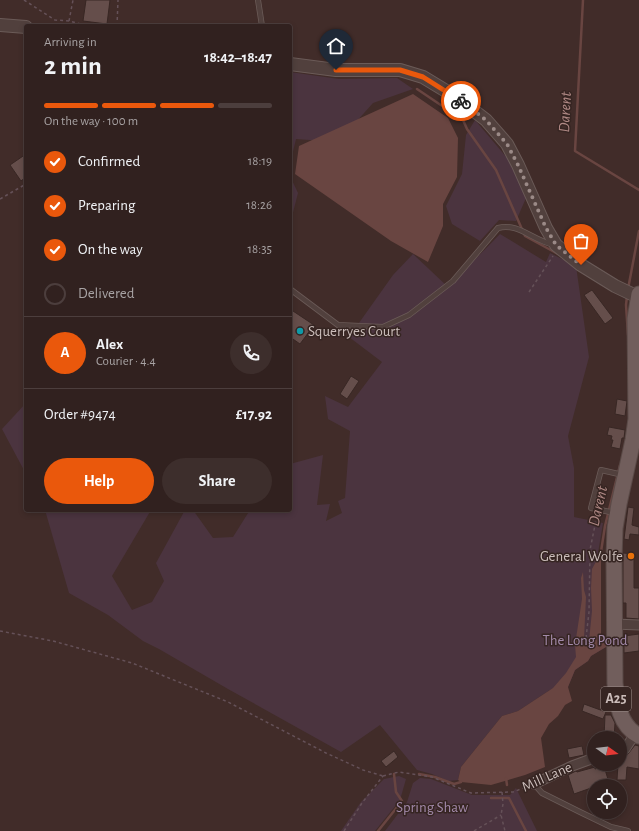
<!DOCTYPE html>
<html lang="en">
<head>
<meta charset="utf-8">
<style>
	:root { --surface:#31211f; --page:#3d2e2c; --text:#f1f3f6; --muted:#a8a3a4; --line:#4c3e3d; --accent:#ea580c }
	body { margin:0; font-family:"Alegreya Sans",sans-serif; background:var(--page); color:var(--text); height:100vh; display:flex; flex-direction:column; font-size:15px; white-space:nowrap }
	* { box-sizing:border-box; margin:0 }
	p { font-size:13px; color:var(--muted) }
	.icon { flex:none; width:22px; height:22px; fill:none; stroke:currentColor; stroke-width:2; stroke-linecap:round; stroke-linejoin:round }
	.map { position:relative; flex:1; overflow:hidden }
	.drawer { position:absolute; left:24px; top:24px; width:268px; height:488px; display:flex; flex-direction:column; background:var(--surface); border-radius:4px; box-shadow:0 2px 6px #0003,0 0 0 1px var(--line) }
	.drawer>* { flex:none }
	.needle { width:26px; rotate:104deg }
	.tools { position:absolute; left:587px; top:731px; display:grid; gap:8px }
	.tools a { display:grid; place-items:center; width:40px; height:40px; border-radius:50%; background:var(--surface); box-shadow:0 2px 6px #0003,0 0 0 1px var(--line); font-size:20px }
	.pin { position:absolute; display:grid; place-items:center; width:34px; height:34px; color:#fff; margin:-41px -17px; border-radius:50% 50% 50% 0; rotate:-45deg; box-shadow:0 0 4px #0007 }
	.pin .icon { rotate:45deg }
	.courier { position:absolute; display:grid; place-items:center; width:40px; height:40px; margin:-20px; border:3px solid #ea580c; border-radius:50%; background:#fff; color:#222; box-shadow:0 1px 5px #0007 }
	.head em { font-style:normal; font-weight:700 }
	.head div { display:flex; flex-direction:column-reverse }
	.head { display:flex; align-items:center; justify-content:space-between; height:68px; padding:0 20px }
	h1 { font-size:26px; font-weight:700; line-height:30px }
	.bar { display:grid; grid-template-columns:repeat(4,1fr); gap:6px 4px; align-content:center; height:48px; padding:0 20px }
	.bar i { height:5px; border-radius:3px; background:var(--line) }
	.bar .current { background:var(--accent) }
	.bar p { grid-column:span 4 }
	.line { display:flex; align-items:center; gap:10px; padding:0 20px; border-top:1px solid var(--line) }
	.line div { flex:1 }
	.round { display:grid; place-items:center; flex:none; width:42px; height:42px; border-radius:21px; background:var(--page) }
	ol { padding:0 20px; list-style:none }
	li { display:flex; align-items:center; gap:12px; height:44px }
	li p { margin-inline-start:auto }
	li .icon { padding:4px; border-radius:50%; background:var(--accent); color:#fff; stroke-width:4 }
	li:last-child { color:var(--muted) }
	li i { width:22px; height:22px; border:2px solid var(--line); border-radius:50% }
	.cta { display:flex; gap:8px; margin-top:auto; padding:8px 20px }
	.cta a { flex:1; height:46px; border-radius:24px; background:var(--accent); color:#fff; font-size:16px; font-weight:700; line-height:46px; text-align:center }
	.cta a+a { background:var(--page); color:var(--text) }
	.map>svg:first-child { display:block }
</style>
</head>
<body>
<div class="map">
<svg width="639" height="831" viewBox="0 0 639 831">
	<rect width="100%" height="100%" fill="#412c29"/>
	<g fill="#4b343f">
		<path d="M290 72 339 79 397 78 413 89 373 103 338 142 296 139 290 164Z"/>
		<path d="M475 120 508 159 526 198 516 221 499 220 480 241 452 224 446 206 462 174 466 135Z"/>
		<path d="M290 176 298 193 290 224Z"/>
		<path d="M500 234 546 262 550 253 576 266 589 357 568 436 574 468V517L603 523 598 553 601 558V634L603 642 611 644 591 656 588 661 575 670 568 687 550 690 518 711 502 716 461 767 458 780 448 781 432 774 417 770 380 725 341 752 228 689 159 649 143 641 108 615 69 593 45 510H151L112 576 132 610 152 602 164 581 156 563 185 510H193L213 538 233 537 250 510H290V464L323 455 317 505 330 504 326 521 342 513 338 501 345 498 350 431 328 419 325 396 348 407 382 362 349 337 393 275 413 254 448 287Z"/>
		<path d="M26 403V474L2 429Z"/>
		<path d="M399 776 406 779 400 800 375 831H341L361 802 384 779Z"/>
		<path d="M420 778 431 779 472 795H510L516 788 537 831H385L407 802 413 783Z"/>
	</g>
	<g fill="#694541">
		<path d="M413 94 448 118 458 138 457 177 443 204V226L428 262 391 241 295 174 299 146Z"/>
		<path d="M599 556 601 558V634L603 642 611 644 591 656 588 661 575 670 568 687 572 701 565 705 558 716 549 724 541 738 545 767 525 775 491 785 461 782 458 780 461 767 502 716 518 711 553 688 566 673 576 657 575 645 582 599 581 578 583 572 584 590 586 597 584 639 585 643 589 641 592 611 591 588 592 569Z"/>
	</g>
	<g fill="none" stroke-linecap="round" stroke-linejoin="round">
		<g stroke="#694541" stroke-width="2.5">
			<path d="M583 0 575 151 639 190"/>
			<path d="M417 89 463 120 467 129 496 170 525 236 558 254"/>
			<path d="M628 289 639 231"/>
			<path d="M627 296 626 305 628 335"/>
			<path d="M600 558 605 526 620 465"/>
			<path d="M419 774 435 777 454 784 461 782"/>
			<path d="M506 778 507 785"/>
			<path d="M491 798H509L526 831"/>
			<path d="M378 831 402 801 396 792 394 774"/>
		</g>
	</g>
	<g fill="#654e4b" stroke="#382724">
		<path d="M86 0H110L107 24 83 21Z"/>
		<path d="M26 154V177L21 181 10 165Z"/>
		<path d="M592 290 613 318 605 324 584 295Z"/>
		<path d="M290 309 314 325 300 344 290 337Z"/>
		<path d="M351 376 359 381 347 399 340 394Z"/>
		<path d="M617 399 627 401 625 416 615 414Z"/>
		<path d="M609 427 625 430 624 438H622L620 449 611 447 613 440H611L612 436 607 435Z"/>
		<path d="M628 507 634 508 632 525 639 527V535L630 534 629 540 624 539Z"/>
		<path d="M623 553 634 554V588H639V619L626 618V603H623Z"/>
		<path d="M639 634V651L624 653V636Z"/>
		<path d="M584 704 606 712 603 719 582 711Z"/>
		<path d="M605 715H611L615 723 614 738H604Z"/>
		<path d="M635 745 639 746V769L627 767 626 780H617L618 764H620V757L628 754Z"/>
		<path d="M582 746 584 755 569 758 567 749Z"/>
		<path d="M394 751 398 757 386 767 381 761Z"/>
		<path d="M604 766 610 786H594V787L574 794 568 775 576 771 577 772 595 767V769Z"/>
	</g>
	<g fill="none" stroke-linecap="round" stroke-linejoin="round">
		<g stroke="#6b5b58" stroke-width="6">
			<g id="service">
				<path d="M258 0 262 26"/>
				<path d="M290 289 338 325 383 327 409 315 453 281 498 228C519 222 534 242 555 245"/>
				<path d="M615 513 591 508 601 470 623 475"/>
				<path d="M534 784 542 793 580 812 611 827 628 831"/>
			</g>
		</g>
		<g stroke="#6b5b58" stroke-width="11">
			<g id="minor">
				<path d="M614 624 639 625"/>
				<path d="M620 751 625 749 635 734"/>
				<path d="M534 784 572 766 594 758"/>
			</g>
		</g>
		<g stroke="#6b5b58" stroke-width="14">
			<g id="tertiary">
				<path d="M0 25 26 27"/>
				<path d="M290 64 336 70H400L423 77 456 97 486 120 507 144 518 165 546 228 556 245 581 265 615 286 638 297"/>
			</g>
		</g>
		<g stroke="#5a4a47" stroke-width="17">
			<path id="primary" d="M639 294 635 319 636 419 633 440 619 504 615 528 614 558 615 683C617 703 619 725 639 736"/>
		</g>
		<g stroke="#655158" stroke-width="1.5" stroke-dasharray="3 3" stroke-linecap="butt">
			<path d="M24 0 55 20 69 21 89 26"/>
			<path d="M69 21 73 0"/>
			<path d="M117 26 118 0"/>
			<path d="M0 199 26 184"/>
			<path d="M529 292 553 256"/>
			<path d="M0 631 53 641 132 663 228 702 326 753 363 770 383 776"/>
			<path d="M586 638 589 612 590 550 597 515"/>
			<path d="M383 776 399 772 432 777 471 793 513 792 526 787"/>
			<path d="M502 792 503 804 501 815 505 831"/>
			<path d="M344 831 362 803 383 776"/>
			<path d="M474 831 501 815"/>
		</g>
		<use href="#service" stroke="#51403d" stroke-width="4.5"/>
		<use href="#minor" stroke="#51403d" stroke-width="9"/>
		<use href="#tertiary" stroke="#51403d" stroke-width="12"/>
		<use href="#primary" stroke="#715e5c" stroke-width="15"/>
	</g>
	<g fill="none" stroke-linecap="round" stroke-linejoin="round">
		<path stroke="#9b8a87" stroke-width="4" stroke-dasharray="0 7.2" d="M461 101 486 120 507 144 518 165 546 228 556 245 581 265"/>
		<path stroke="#ea580c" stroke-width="5" d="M336 70H400L423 77 461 101"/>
	</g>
	<circle fill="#0f9aa8" stroke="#362522" stroke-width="1.5" cx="300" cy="331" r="4"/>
	<circle fill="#e8710a" stroke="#362522" stroke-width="1.5" cx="631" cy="556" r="4"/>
	<g text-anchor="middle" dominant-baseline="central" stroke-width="3" stroke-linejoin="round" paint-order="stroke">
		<rect fill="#362522" stroke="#9e8f8c" stroke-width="1" x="601" y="687" width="30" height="24" rx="3"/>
		<g font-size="14" font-weight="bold" fill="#cbbdba">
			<text x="616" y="699">A25</text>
		</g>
		<g font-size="15" fill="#cbbdba" stroke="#362522" text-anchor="start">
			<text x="308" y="331">Squerryes Court</text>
			<text x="623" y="556" text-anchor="end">General Wolfe</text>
		</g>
		<g font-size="15" fill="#a289a9" stroke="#362522">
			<text x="585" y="640">The Long Pond</text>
			<text x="432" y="807">Spring Shaw</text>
		</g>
		<g font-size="15" fill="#cbbdba" stroke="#362522">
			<text transform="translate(547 777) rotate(-24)">Mill Lane</text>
		</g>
		<g font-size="16" font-style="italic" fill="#b08985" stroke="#362522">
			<text transform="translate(565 112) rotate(-87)">Darent</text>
			<text transform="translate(598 506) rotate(-77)">Darent</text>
		</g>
	</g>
</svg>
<div class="tools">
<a><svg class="needle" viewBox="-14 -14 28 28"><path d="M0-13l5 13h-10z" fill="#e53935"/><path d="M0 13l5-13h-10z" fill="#a8a3a4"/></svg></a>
<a><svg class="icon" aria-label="locate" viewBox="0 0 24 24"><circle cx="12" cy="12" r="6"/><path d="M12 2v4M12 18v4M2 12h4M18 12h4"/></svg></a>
</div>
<div class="pin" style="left:581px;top:265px;background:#ea580c"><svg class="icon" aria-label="bag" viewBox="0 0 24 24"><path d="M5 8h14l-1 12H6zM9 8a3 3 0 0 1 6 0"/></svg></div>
<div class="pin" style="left:336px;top:70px;background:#1f2937"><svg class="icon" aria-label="home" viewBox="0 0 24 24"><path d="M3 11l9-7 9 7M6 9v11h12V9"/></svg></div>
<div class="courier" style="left:461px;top:101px"><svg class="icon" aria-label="bike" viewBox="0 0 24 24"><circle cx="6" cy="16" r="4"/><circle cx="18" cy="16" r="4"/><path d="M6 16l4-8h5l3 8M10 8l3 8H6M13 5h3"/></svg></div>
<section class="drawer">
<div class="head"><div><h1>2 min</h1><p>Arriving in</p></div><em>18:42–18:47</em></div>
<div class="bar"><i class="current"></i><i class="current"></i><i class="current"></i><i></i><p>On the way · 100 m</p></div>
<ol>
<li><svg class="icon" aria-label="check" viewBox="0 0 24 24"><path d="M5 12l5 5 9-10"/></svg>Confirmed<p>18:19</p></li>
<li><svg class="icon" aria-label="check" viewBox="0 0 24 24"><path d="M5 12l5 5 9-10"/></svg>Preparing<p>18:26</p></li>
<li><svg class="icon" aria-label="check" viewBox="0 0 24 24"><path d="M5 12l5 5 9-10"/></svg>On the way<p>18:35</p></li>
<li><i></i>Delivered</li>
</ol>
<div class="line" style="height:72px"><b class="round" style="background:var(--accent);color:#fff">A</b><div><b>Alex</b><p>Courier · 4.4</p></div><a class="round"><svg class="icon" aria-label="phone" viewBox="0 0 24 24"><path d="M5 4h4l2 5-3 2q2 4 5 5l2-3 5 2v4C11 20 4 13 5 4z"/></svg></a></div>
<div class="line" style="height:52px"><div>Order #9474</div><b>£17.92</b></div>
<div class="cta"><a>Help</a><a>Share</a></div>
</section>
</div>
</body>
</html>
